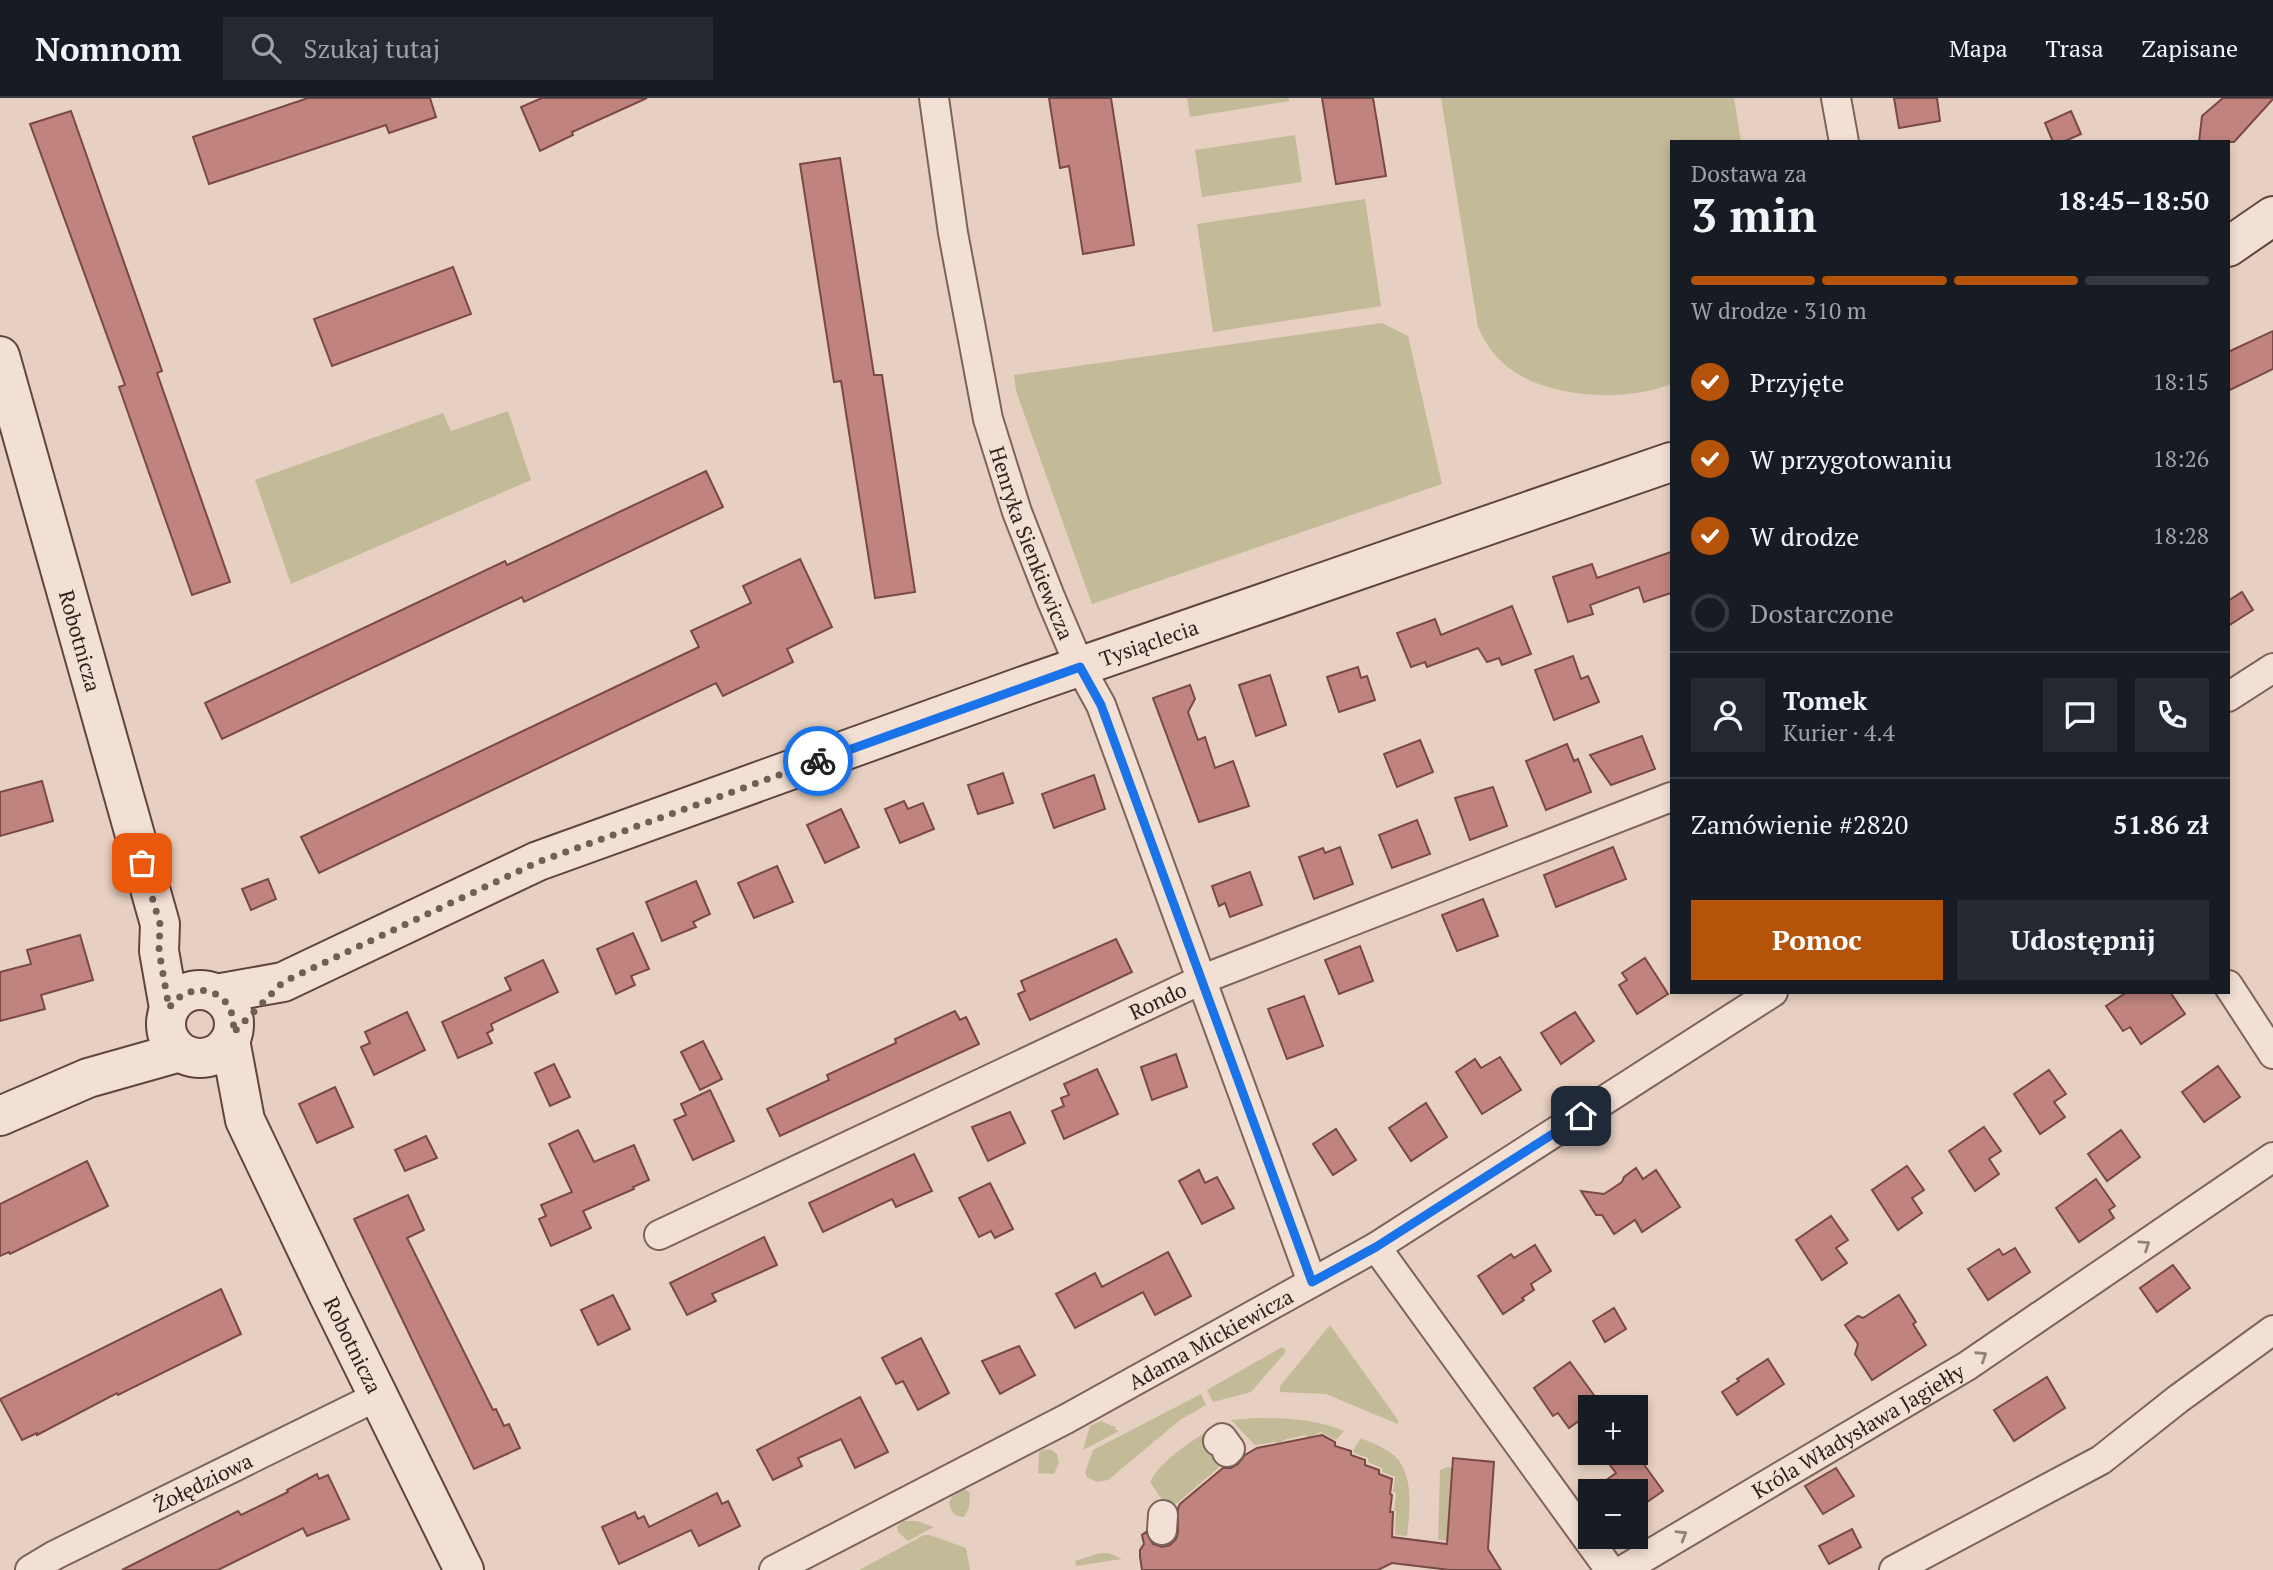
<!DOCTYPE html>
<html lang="pl">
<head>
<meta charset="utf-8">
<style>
	:root { --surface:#171b24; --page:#242831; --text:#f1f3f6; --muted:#9ea1a6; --line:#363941; --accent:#b45309 }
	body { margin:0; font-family:"PT Serif",serif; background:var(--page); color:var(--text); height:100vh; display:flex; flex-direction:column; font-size:26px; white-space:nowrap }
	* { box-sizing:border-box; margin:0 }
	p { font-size:23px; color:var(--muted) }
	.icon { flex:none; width:38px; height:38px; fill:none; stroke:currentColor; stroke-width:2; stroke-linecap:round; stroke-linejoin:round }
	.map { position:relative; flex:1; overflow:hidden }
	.sheet { position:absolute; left:1670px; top:42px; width:560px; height:854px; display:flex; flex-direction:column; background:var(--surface); border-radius:0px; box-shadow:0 4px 10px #0003 }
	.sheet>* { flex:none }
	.buttons { position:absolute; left:1578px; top:1297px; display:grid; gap:14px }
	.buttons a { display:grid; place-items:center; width:70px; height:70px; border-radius:0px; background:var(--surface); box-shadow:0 4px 10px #0003; font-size:35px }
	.pin { position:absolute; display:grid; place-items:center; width:60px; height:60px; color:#fff; margin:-30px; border-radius:14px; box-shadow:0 4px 10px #0006 }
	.courier { position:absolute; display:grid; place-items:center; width:70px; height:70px; margin:-35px; border:5px solid #1a73e8; border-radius:50%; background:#fff; color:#222; box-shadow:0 2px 9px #0007 }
	.overview em { font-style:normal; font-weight:600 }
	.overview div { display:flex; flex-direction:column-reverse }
	.overview { display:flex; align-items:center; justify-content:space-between; height:119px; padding:0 21px }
	h1 { font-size:46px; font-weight:600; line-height:52px }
	.bar { display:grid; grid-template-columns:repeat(4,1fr); gap:10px 7px; align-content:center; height:84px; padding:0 21px }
	.bar i { height:9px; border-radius:5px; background:var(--line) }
	.bar .current { background:var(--accent) }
	.bar p { grid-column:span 4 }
	.line { display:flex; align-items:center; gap:18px; padding:0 21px; border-top:2px solid var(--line) }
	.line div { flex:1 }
	.round { display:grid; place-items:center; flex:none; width:74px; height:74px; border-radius:0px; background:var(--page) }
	ol { padding:0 21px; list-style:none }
	li { display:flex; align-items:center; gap:21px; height:77px }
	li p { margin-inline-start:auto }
	li .icon { padding:7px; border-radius:50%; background:var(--accent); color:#fff; stroke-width:4 }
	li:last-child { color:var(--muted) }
	li i { width:38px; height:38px; border:4px solid var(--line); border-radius:50% }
	.cta { display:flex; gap:14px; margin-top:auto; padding:14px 21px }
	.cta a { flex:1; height:80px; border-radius:0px; background:var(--accent); color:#fff; font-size:28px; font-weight:600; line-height:80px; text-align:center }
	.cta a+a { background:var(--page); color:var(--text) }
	header { display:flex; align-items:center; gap:42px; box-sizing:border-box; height:98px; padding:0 35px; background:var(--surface); border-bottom:2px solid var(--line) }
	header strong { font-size:33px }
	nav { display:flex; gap:38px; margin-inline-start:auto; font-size:24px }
	.search { width:490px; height:63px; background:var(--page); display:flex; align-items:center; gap:18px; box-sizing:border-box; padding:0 24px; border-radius:0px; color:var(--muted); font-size:26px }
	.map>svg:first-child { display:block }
</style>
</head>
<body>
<header>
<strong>Nomnom</strong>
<div class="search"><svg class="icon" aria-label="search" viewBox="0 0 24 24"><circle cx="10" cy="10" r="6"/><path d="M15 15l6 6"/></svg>Szukaj tutaj</div>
<nav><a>Mapa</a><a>Trasa</a><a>Zapisane</a></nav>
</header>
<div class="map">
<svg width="2273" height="1472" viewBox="0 0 2273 1472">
	<rect width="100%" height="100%" fill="#e7d0c2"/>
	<g fill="#c3ba98">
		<path d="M1187 0H1289V3L1190 19Z"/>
		<path d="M1441 0H1734L1741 44H1671V286C1624 305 1540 301 1502 264 1491 254 1484 242 1478 229Z"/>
		<path d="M1295 37 1302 84 1202 99 1195 52Z"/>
		<path d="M1365 101 1381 208 1213 234 1197 126Z"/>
		<path d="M1382 225 1408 238 1442 386 1092 506 1016 293 1014 277Z"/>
		<path d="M508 313 531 382 291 486 255 382 443 315 451 333Z"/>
		<path d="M1330 1227 1398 1322V1326L1326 1296 1280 1294V1288Z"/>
		<path d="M1282 1249 1286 1252 1284 1256 1251 1294 1213 1304 1207 1292Z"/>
		<path d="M1201 1296 1206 1307 1180 1322 1108 1382 1097 1384 1087 1379 1085 1375 1093 1352Z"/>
		<path d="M1255 1320C1286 1320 1315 1321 1344 1333L1336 1342 1321 1334 1308 1340 1305 1337 1287 1341 1277 1346 1275 1344 1255 1347 1231 1322Z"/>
		<path d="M1101 1323 1112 1328H1116L1115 1331 1119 1333 1083 1352 1090 1328Z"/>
		<path d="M1217 1326 1239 1352 1169 1412 1150 1384C1163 1359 1194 1343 1217 1326Z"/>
		<path d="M1361 1340C1371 1345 1382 1348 1391 1355 1415 1372 1410 1413 1407 1438L1395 1437 1396 1413 1394 1412 1396 1395 1393 1394 1395 1379 1382 1374V1370L1368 1364V1360L1354 1355 1353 1352Z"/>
		<path d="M1050 1351 1057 1356 1059 1365 1054 1376 1038 1375 1039 1354 1042 1352Z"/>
		<path d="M1447 1369 1453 1370 1447 1443 1438 1442 1440 1372Z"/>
		<path d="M965 1391 970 1395 969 1410 964 1419C955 1419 951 1414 949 1405L952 1399Z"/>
		<path d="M903 1423H917L934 1429 908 1443 898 1434 897 1429Z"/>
		<path d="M924 1437H930L966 1450 970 1472H859Z"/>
		<path d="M1100 1455H1108L1122 1461 1076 1468 1075 1463Z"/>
	</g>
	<g fill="#c0837d" stroke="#7a4945" stroke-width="2">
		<path d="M308 0H430L436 19 389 35 386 27 209 86 193 39Z"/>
		<path d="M542 0H647L572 34 573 37 540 53 521 9Z"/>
		<path d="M1049 0H1111L1134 147 1083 156 1069 68 1060 70Z"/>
		<path d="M1322 0H1373L1386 78 1336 86Z"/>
		<path d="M1894 0H1937L1940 23 1899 30Z"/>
		<path d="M2223 0H2273V1L2234 44H2199L2202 18Z"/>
		<path d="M71 13 162 273 157 275 230 484 192 497 119 289 125 287 30 26Z"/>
		<path d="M2071 13 2081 36 2063 44H2053L2045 25Z"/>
		<path d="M840 60 874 277H882L915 494 875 500 841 283 834 284 800 66Z"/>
		<path d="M453 169 471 216 332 268 314 221Z"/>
		<path d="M2273 233V271L2228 293V254Z"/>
		<path d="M706 373 723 409 524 504 522 499 222 641 205 605 505 463 507 467Z"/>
		<path d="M1671 454V495L1644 504 1639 489 1590 507 1593 516 1568 524 1553 479 1592 466 1597 480Z"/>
		<path d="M800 461 832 529 787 551 793 564 723 598 716 585 319 775 301 739 699 549 691 533 751 505 743 488Z"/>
		<path d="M2242 494 2253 512 2228 528V503Z"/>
		<path d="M1512 508 1531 556 1502 567 1499 560 1487 564 1478 550 1427 569 1425 564 1411 569 1397 535 1435 521 1441 537Z"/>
		<path d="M1573 558 1581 581 1588 578 1599 604 1554 622 1535 572Z"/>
		<path d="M1358 569 1361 580 1367 578 1375 602 1339 614 1327 579Z"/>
		<path d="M1270 577 1286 627 1256 638 1239 587Z"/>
		<path d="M1190 587 1195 601 1188 614 1198 642 1205 639 1215 670 1233 663 1249 708 1199 724 1153 600Z"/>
		<path d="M1642 638 1655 671 1611 687 1590 657Z"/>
		<path d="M1420 642 1433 674 1397 689 1384 656Z"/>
		<path d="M1567 646 1574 663 1578 661 1591 694 1546 712 1526 663Z"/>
		<path d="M1003 675 1013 705 978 716 968 687Z"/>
		<path d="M1094 677 1105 711 1054 730 1042 696Z"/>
		<path d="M42 683 53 723 0 738V694Z"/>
		<path d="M1493 689 1507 728 1470 742 1455 700Z"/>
		<path d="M904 703 908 711 923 705 934 731 900 745 885 711Z"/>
		<path d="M841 711 859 749 825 765 807 727Z"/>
		<path d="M1417 722 1430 756 1392 770 1379 737Z"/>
		<path d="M1340 749 1353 786 1314 801 1299 759 1323 750 1325 755Z"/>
		<path d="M1613 749 1626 781 1556 809 1544 777Z"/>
		<path d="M777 768 793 804 754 820 738 785Z"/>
		<path d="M1250 774 1262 807 1230 819 1225 805 1219 808 1212 788Z"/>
		<path d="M268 781 276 801 251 812 242 791Z"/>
		<path d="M696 783 710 816 693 824 696 829 662 843 646 804Z"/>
		<path d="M1483 801 1498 838 1457 853 1442 817Z"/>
		<path d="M633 835 649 871 631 878 635 887 616 896 597 851Z"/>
		<path d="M80 837 93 882 41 897 45 911 0 923V874L31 866 27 852Z"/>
		<path d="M1116 841 1132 874 1030 922 1018 896 1025 893 1021 883Z"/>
		<path d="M1360 848 1373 883 1339 896 1325 862Z"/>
		<path d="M1645 860 1668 896 1637 916 1619 887 1627 882 1622 875Z"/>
		<path d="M543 862 558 894 491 926 493 932 487 935 492 945 458 960 442 924 511 892 505 880Z"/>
		<path d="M2127 894H2170L2185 916 2141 946 2130 929 2123 933 2106 908Z"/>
		<path d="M1304 898 1323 948 1287 961 1268 911Z"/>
		<path d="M955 913 960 922 966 919 979 946 780 1038 767 1011 829 982 827 977 896 945 895 941Z"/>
		<path d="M407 914 425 952 374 977 361 949 370 945 365 934Z"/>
		<path d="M1575 914 1594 943 1561 966 1541 935Z"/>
		<path d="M703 943 722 981 700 992 681 954Z"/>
		<path d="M1176 956 1187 989 1152 1002 1141 969Z"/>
		<path d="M1500 959 1521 992 1482 1016 1456 974 1475 961 1481 970Z"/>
		<path d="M554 966 570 999 550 1008 535 975Z"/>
		<path d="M2218 968 2240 999 2204 1024 2182 994Z"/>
		<path d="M1097 971 1118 1016 1064 1041 1052 1013 1064 1008 1061 1000 1069 997 1064 986Z"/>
		<path d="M2049 972 2066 996 2054 1004 2065 1019 2040 1036 2014 996Z"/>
		<path d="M335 989 353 1029 317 1045 299 1006Z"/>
		<path d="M710 992 734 1043 693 1062 674 1022 686 1017 681 1006Z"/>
		<path d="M1426 1005 1447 1039 1411 1063 1389 1030Z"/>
		<path d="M1010 1014 1025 1045 988 1063 972 1029Z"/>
		<path d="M1984 1029 2001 1053 1989 1061 1999 1076 1975 1093 1949 1053Z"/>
		<path d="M1336 1031 1356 1062 1333 1077 1313 1046Z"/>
		<path d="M578 1032 594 1064 634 1047 649 1082 633 1089 634 1091 583 1113 591 1130 551 1148 539 1121 546 1118 541 1107 572 1094 549 1046Z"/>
		<path d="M2121 1032 2140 1059 2107 1083 2088 1056Z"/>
		<path d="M426 1038 437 1060 405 1073 395 1052Z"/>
		<path d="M914 1056 932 1093 896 1109 892 1101 823 1134 809 1105Z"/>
		<path d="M87 1063 108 1108 10 1156 9 1154 0 1158V1106Z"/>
		<path d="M1907 1068 1924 1092 1912 1100 1922 1115 1898 1132 1872 1092Z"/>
		<path d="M1636 1070 1643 1081 1656 1072 1680 1109 1642 1134 1635 1122 1614 1136 1602 1117H1596L1581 1093 1604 1096 1622 1084 1624 1079Z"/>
		<path d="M1199 1072 1205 1085 1217 1079 1234 1110 1202 1126 1179 1083Z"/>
		<path d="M2096 1081 2115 1108 2109 1112 2114 1120 2079 1144 2056 1110Z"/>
		<path d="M990 1085 1013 1131 995 1140 991 1133 979 1139 959 1100Z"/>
		<path d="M408 1097 424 1132 407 1140 493 1312 496 1311 504 1328 509 1326 520 1350 474 1371 354 1121Z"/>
		<path d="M1831 1118 1848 1142 1836 1150 1847 1165 1822 1182 1796 1142Z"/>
		<path d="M764 1139 777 1167 712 1196 716 1203 687 1217 670 1185Z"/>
		<path d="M1535 1147 1551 1173 1531 1186 1534 1192 1522 1200 1524 1202 1503 1216 1478 1178 1511 1156 1514 1160Z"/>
		<path d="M2015 1150 2030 1174 1988 1202 1968 1171 1999 1151 2003 1157Z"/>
		<path d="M1168 1154 1191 1198 1155 1217 1143 1194 1075 1230 1056 1196 1095 1175 1102 1189Z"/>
		<path d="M2173 1167 2190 1190 2157 1214 2140 1190Z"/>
		<path d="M221 1191 241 1236 118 1297 117 1295 37 1337V1335L22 1342 0 1301Z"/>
		<path d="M613 1197 630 1231 598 1247 581 1212Z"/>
		<path d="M1899 1197 1916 1224 1913 1226 1926 1247 1872 1282 1855 1256 1858 1246 1845 1227 1858 1218 1863 1220Z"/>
		<path d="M1614 1210 1626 1231 1605 1244 1593 1223Z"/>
		<path d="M921 1240 949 1295 918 1312 903 1283 896 1286 882 1260Z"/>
		<path d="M1019 1248 1035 1277 1000 1296 982 1263Z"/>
		<path d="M1768 1261 1784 1286 1737 1317 1722 1294 1739 1283 1737 1281Z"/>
		<path d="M1570 1264 1601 1307 1591 1309V1314L1569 1330 1558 1315 1553 1318 1534 1290Z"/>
		<path d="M2047 1279 2065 1310 2014 1343 1994 1312Z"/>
		<path d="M860 1299 888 1354 855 1370 841 1341 798 1360 802 1368 773 1382 757 1352Z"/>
		<path d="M1322 1337 1335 1344V1348L1351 1353V1357L1365 1362V1367L1379 1372V1376L1392 1381 1390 1396 1392 1397 1390 1414H1393L1392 1439 1447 1446 1453 1360 1494 1364 1488 1451 1501 1472H1450L1392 1465 1378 1472H1142L1140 1459V1452L1144 1446 1142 1437 1146 1434 1153 1446 1162 1449 1170 1447 1176 1441 1178 1434V1410L1180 1406 1223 1370H1231L1238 1366 1245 1357 1257 1350Z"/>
		<path d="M1628 1354H1635L1663 1393 1640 1409 1636 1404V1393H1591L1616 1375 1610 1367Z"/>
		<path d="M1836 1370 1854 1398 1823 1416 1805 1388Z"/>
		<path d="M317 1376 319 1381 328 1377 349 1421 307 1438 303 1430 218 1472H122L238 1413 241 1417 288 1394 287 1392Z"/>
		<path d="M717 1395 722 1406 728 1403 740 1428 699 1448 691 1432 619 1466 602 1429 635 1414 638 1421 644 1418 649 1429Z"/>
		<path d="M1852 1431 1861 1449 1829 1466 1819 1448Z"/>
	</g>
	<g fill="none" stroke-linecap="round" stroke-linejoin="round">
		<g stroke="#7e635c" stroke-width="32">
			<g id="street">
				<path id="s1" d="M934 0 953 135 988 321 1017 414 1051 501 1080 569 1101 607 1312 1184"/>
				<path d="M1836 0 1844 44"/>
				<path d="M2228 599 2273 570"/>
				<path d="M2228 887 2273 956"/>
				<path id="s2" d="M659 1137 1203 881 1671 699"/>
				<path d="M1376 1149 1610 1472"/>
				<path d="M1218 1343 1222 1340 1230 1351 1227 1354"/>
				<path d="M1162 1432 1163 1417"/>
				<path id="s3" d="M30 1472 55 1457 378 1298"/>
				<path id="s4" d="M774 1472 1066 1321 1376 1149 1773 894"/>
				<path id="s5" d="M1623 1472 1967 1268 2273 1059"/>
				<path d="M1894 1472 2101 1362 2178 1301 2273 1232"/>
			</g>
		</g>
		<g stroke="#60453f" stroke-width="42">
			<g id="secondary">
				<path d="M2228 149 2273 118"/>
				<path id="s6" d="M0 258 160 826 159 853 169 910"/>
				<circle cx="200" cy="926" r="34"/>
				<path id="s7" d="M216 896 283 884 538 763 1032 585 1671 364"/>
				<path id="s8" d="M230 942 245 1022 329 1198 464 1472"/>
				<path d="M0 1018 88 980 180 954"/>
			</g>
		</g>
		<use href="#street" stroke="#f3e0d4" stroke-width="28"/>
		<use href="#secondary" stroke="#f3e0d4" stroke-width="38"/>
	</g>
	<defs><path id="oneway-chevron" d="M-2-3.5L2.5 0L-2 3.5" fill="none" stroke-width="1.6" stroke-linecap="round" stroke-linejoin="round" transform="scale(1.75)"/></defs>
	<g stroke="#928079">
		<use href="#oneway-chevron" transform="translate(2145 1147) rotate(-34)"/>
		<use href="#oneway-chevron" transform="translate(1982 1258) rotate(-33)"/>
		<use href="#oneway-chevron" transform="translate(1682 1437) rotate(-31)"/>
	</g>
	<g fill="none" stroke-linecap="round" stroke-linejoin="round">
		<path stroke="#705e57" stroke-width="7" stroke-dasharray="0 12.6" d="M142 765 160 826 159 853 169 910C192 877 239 893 233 935L283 884 538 764 818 663"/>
		<path stroke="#1a73e8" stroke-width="9" d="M818 663 1080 569 1101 607 1312 1184 1376 1149 1581 1018"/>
	</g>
	<g text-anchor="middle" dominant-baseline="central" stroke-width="5" stroke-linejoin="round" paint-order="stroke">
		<g font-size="21" fill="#30211e" stroke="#efdcd1">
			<text stroke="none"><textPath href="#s1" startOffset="457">Henryka Sienkiewicza</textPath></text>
			<text stroke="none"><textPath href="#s6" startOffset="296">Robotnicza</textPath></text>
			<text stroke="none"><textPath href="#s7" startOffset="999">Tysiąclecia</textPath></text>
			<text stroke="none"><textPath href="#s2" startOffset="551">Rondo</textPath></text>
			<text stroke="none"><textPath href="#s4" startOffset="494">Adama Mickiewicza</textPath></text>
			<text stroke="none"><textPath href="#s8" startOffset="331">Robotnicza</textPath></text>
			<text stroke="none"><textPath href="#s5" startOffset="273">Króla Władysława Jagiełły</textPath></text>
			<text stroke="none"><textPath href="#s3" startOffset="194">Żołędziowa</textPath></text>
		</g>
	</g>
</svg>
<div class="buttons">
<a>+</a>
<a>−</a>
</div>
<div class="pin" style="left:142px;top:765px;background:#ea580c"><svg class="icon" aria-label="bag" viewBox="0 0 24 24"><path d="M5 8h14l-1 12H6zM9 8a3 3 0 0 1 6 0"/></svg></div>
<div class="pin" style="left:1581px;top:1018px;background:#1f2937"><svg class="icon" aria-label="home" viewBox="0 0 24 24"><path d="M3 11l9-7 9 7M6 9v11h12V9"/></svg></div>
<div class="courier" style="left:818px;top:663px"><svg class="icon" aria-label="bike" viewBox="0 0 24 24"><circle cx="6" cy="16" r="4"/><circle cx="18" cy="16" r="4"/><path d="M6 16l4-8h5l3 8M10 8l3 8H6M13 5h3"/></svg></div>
<section class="sheet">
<div class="overview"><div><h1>3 min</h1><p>Dostawa za</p></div><em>18:45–18:50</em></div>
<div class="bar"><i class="current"></i><i class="current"></i><i class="current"></i><i></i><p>W drodze · 310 m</p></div>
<ol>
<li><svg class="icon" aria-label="check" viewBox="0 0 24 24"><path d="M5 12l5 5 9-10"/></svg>Przyjęte<p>18:15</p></li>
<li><svg class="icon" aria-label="check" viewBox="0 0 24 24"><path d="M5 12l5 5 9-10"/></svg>W przygotowaniu<p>18:26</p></li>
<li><svg class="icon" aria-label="check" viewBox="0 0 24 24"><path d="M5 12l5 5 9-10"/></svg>W drodze<p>18:28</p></li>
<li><i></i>Dostarczone</li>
</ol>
<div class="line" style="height:126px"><a class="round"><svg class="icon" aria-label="person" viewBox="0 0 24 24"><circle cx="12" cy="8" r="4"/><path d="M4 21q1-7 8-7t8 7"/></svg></a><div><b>Tomek</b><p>Kurier · 4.4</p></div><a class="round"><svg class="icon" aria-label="chat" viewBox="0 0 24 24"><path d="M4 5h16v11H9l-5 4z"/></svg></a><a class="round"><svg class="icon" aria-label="phone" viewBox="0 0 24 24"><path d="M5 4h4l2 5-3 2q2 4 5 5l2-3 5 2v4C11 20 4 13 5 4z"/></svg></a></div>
<div class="line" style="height:91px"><div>Zamówienie #2820</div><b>51.86 zł</b></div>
<div class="cta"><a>Pomoc</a><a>Udostępnij</a></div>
</section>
</div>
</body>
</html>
